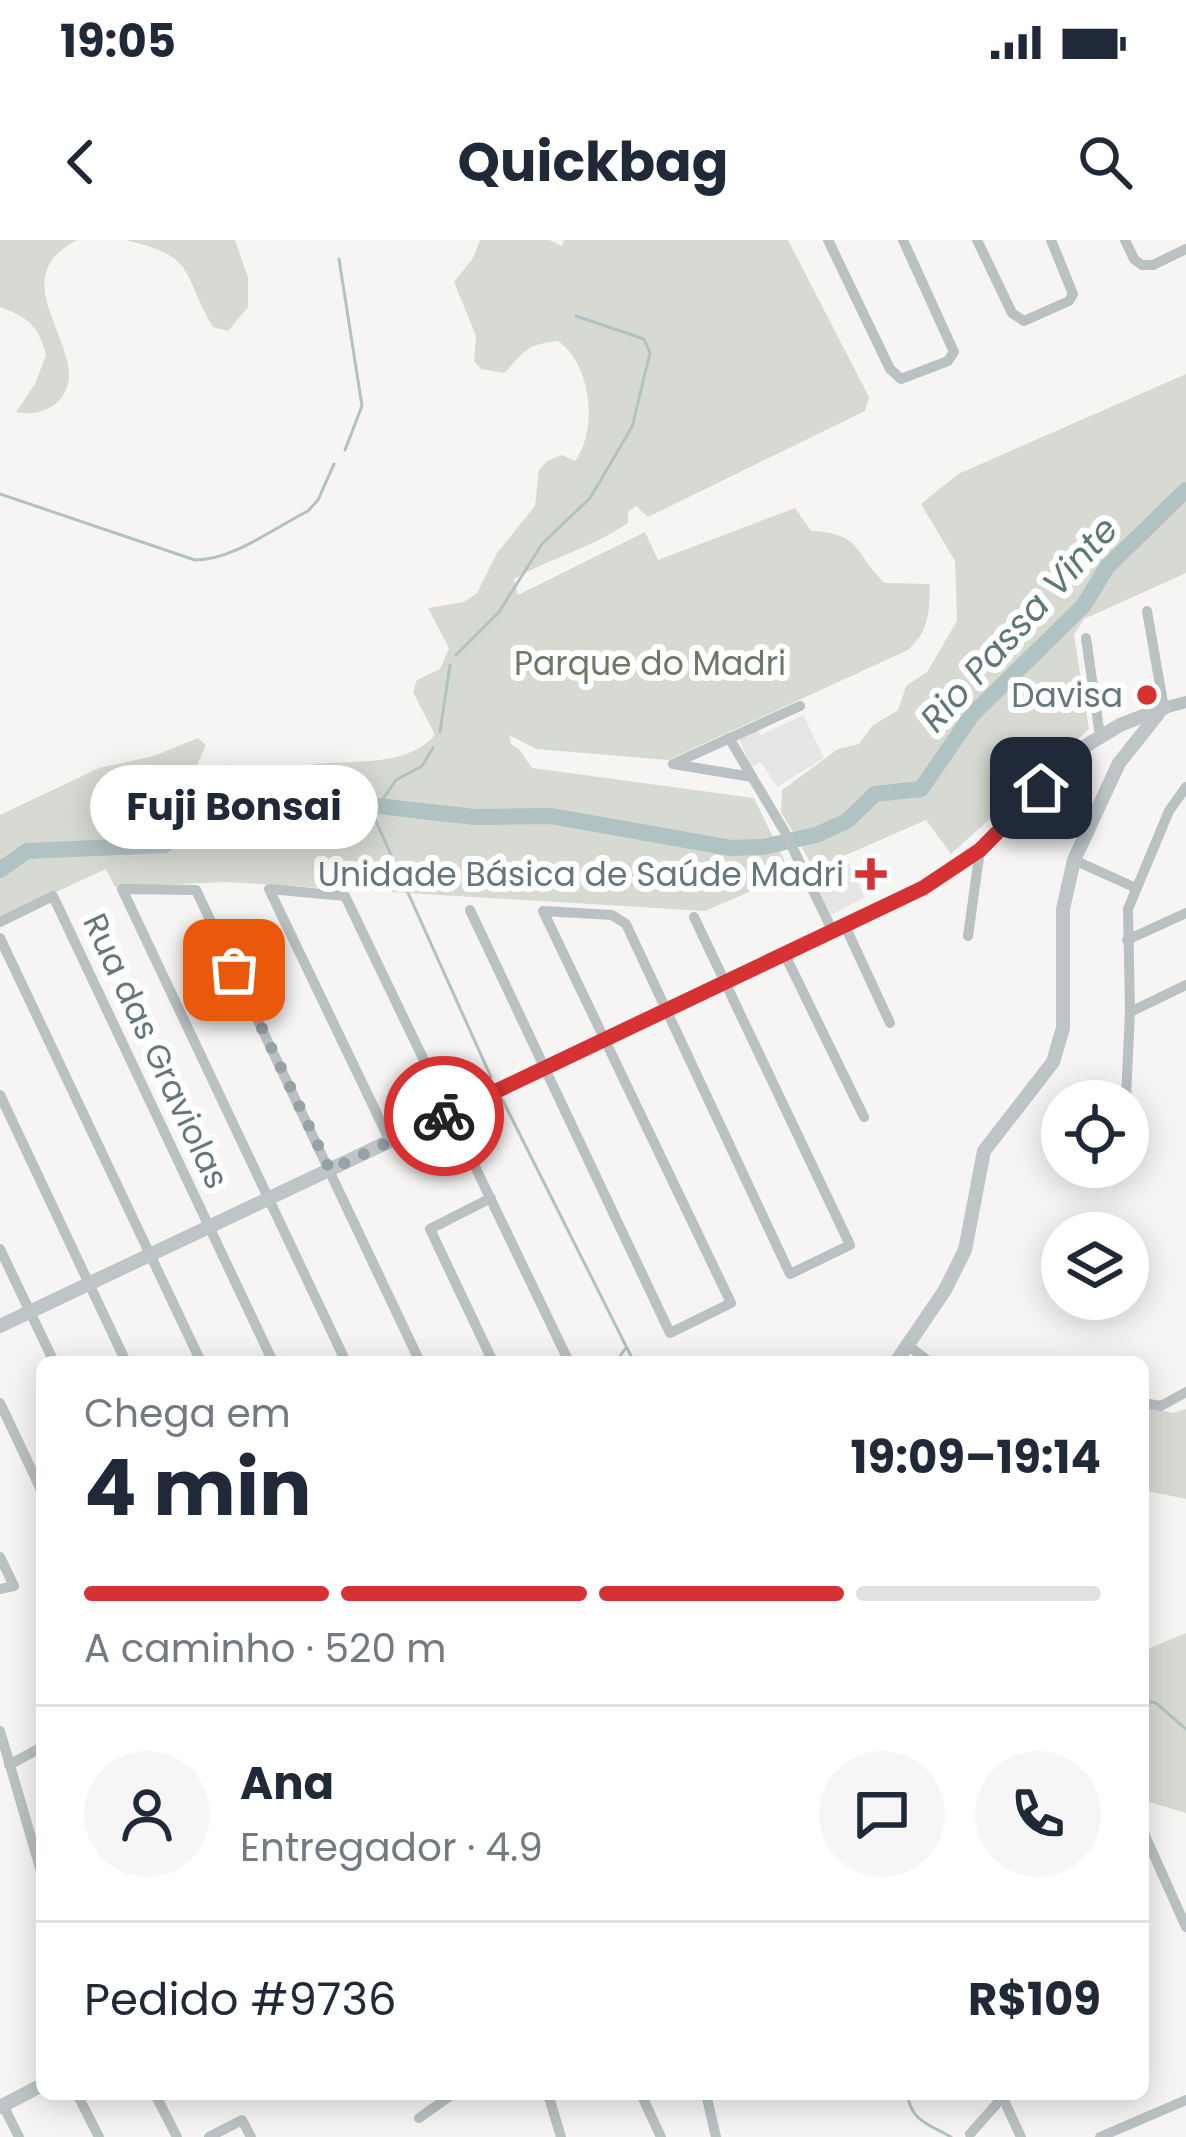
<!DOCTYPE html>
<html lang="pt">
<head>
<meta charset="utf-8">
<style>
	:root { --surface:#fff; --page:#f6f6f7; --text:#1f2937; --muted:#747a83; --line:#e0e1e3; --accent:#d63234 }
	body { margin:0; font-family:Poppins,sans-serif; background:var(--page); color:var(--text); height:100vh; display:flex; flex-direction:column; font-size:45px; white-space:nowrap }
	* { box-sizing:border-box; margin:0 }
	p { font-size:39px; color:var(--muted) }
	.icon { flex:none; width:66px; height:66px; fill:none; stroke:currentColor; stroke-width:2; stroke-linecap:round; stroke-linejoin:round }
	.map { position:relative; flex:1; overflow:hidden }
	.details { position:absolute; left:36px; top:1116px; width:1113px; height:744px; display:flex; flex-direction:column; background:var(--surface); border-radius:18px; box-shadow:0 6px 30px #0003 }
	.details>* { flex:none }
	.controls { position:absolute; left:1041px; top:840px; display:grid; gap:24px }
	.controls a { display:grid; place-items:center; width:108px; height:108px; border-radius:50%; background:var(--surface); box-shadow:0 6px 30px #0003; font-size:60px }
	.pin { position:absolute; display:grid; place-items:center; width:102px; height:102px; color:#fff; margin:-51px; border-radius:24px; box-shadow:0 6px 18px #0006 }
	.courier { position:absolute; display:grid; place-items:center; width:120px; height:120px; margin:-60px; border:9px solid #d63234; border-radius:50%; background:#fff; color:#222; box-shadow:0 3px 15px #0007 }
	.bubble { position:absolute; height:84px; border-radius:42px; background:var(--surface); box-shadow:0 6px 30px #0003; font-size:39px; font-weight:700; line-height:84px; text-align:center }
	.headline em { font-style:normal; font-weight:700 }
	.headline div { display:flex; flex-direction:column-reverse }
	.headline { display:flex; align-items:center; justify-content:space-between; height:204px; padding:0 48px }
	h1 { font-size:78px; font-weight:700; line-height:90px }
	.bar { display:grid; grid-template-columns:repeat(4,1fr); gap:18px 12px; align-content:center; height:144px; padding:0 48px }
	.bar i { height:15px; border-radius:9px; background:var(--line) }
	.bar .current { background:var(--accent) }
	.bar p { grid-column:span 4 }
	.line { display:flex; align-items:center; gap:30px; padding:0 48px; border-top:3px solid var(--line) }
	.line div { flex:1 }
	.round { display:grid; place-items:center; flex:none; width:126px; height:126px; border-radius:63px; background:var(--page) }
	.status { display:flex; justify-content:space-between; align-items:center; height:84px; padding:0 60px; background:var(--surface); direction:ltr }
	.status svg { height:33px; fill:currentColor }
	header { display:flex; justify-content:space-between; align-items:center; height:156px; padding:0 48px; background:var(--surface); font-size:54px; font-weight:700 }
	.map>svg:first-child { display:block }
</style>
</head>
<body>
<div class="status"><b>19:05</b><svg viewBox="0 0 49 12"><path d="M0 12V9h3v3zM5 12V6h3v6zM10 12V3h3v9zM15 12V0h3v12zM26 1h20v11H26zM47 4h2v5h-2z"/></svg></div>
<header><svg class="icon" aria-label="back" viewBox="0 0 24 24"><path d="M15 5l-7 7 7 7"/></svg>Quickbag<svg class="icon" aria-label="search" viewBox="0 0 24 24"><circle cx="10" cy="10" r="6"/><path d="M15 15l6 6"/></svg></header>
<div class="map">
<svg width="1186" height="1897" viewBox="0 0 1186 1897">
	<rect width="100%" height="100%" fill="#f6f5f3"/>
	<g fill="#e4e5e4">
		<path d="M803 475 824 518 777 547 761 522 751 528 739 499 757 489 761 495Z"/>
		<path d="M845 617 865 657 831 675 810 634Z"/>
	</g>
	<g fill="#d7dad2">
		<path d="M0 0H77C15 32 59 79 68 125 75 158 46 179 16 172L35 144 46 115C38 84 28 78 0 67Z"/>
		<path d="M125 0H235L248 37V67L228 91 213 87C180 32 199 17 125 0Z"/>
		<path d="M480 0H549L562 6 564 0H788L869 157 865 171 648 277 636 266 628 272V283C593 307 551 318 514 339L518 355 645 292 658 320 795 268 811 291C863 293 854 314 885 343L930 344C929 372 930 390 908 410L668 520 536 509 509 495 511 504 519 509 532 528 754 558 791 634 705 671 226 642 115 647 106 629 0 678V575L99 528 154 516 198 498 206 505 197 525 198 550 231 524 249 539C272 537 293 527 316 524 354 520 407 527 435 495L413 452 417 440 440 429 449 408 428 368 464 362 477 353 497 313 535 266 539 230 547 221 562 215 575 221C598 190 592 125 558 101 523 105 526 112 504 133L481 129 474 121 476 96 454 42 473 18Z"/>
		<path d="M1186 134V333L1084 379 1074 395 1089 489 951 614 926 580 814 629 781 572 782 550 838 509 859 504 872 486 898 470 906 446 927 432 957 381 955 321 921 264 958 234Z"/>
		<path d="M1143 1166 1173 1173 1186 1169V1259L1143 1250Z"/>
		<path d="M1186 1393V1573L1146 1561 1143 1556V1411Z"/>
	</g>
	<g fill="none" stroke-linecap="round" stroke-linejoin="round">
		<g stroke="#b1c2c2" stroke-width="3">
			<path d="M339 19 362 166 345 210"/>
			<path d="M0 254 195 320C233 320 274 288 308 271L318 260 334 224"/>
			<path d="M456 415 499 372 542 304 590 258 632 187 650 113 644 99 576 76"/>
			<path d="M440 492 450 425"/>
			<path d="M378 566 396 540 422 526 433 508"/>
			<path d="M365 567 373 575 491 837"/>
			<path d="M502 859 634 1122"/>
			<path d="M616 1122 625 1109"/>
			<path d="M1143 1460 1156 1463 1186 1489"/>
			<path d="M908 1854C909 1880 930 1885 951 1897"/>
		</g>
		<path stroke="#b1c2c2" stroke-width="16" d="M0 630 27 611 165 605 205 571 225 562 297 565 333 571 378 566 474 577 551 576 731 608 763 607 816 595 847 581 875 554 921 549 972 475 1084 365 1107 327 1186 250"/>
		<g stroke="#bac1c2" stroke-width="10">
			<path d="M828 0 890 129 901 139 948 121 954 112 903 0"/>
			<path d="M977 0 1012 73 1024 81 1069 61 1073 54 1051 0"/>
			<path d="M1125 0 1134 19 1142 25H1153L1186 9"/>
			<path d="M1147 371 1164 468"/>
			<path d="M1086 398 1100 496"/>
			<path d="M729 498 786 594 833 692"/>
			<path d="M673 524 800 466"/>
			<path d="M673 524 752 537"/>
			<path d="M1074 620 1136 648"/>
			<path d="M470 670 670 1093 731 1063 543 671 612 675 626 684 790 1034 850 1005 694 677"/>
			<path d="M0 682 53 656 273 1122"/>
			<path d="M845 686 890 783"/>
			<path d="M968 696 980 610"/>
			<path d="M0 698 201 1122"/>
			<path d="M1127 700 1186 673"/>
			<path d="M785 715 864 877"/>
			<path d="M1130 772 1186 745"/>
			<path d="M0 855 126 1122"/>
			<path d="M1126 857 1130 772 1128 669 1169 571 1186 547"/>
			<path d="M390 901 269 649 345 656 569 1122"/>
			<path d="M491 958 430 989 493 1122"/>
			<path d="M0 1009 54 1122"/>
			<path d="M906 1104 930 1122"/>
			<path d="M346 1122 122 649 196 650 420 1122"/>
			<path d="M0 1163 42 1252"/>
			<path d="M1143 1163 1161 1166 1186 1152"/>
			<path d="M0 1317 14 1346 0 1349"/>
			<path d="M0 1491 42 1635"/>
			<path d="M9 1525 42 1507"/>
			<path d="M1143 1591 1186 1687"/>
			<path d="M77 1854 99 1897"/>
			<path d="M155 1854 177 1897"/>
			<path d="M548 1854 561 1897"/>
			<path d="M641 1854 661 1897"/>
			<path d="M706 1854 716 1897"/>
			<path d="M1002 1856 1021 1897"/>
			<path d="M3 1865 19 1897"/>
			<path d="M419 1878 453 1854"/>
			<path d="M970 1894 1002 1858 1011 1854"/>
			<path d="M209 1897 242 1880 251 1897"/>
			<path d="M1100 1897 1186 1860"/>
		</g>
		<path stroke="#bac1c2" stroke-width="12" d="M1164 468 1186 462"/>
		<g stroke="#bdc5c7" stroke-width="14">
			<path d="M0 1086 923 648 980 610 1087 505 1120 485 1164 468"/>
			<path d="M896 1122 945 1050 965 1010 984 911 1053 822 1063 788V669L1074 620 1119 523 1158 474"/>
			<path d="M0 1867 42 1845"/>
		</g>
	</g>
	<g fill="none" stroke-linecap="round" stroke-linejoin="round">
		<path stroke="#96a3a6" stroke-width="12" stroke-dasharray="0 21.6" d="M234 730 330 930 444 876"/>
		<path stroke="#d63234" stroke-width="15" d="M444 876 923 648 980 610 1041 548"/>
	</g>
	<g fill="#d63234" stroke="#fff" stroke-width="4.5">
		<circle cx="1147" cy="455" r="12"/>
		<path d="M865 616h12v12h12v12h-12v12h-12v-12h-12v-12h12z"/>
	</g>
	<g text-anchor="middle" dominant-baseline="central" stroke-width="12" stroke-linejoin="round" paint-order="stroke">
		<g font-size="33" fill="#6e7965" stroke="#fff">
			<text x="650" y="423">Parque do Madri</text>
		</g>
		<g font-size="33" fill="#63777c" stroke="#fff" text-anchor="end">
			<text x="1123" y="455">Davisa</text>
			<text x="844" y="634">Unidade Básica de Saúde Madri</text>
		</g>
		<g font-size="33" fill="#63777c" stroke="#fff">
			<text transform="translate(156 811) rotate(65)">Rua das Graviolas</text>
		</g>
		<g font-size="36" font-style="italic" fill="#5e7777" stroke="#fff">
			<text transform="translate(1019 384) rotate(-48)">Rio Passa Vinte</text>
		</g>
	</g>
</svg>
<div class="controls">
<a><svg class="icon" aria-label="locate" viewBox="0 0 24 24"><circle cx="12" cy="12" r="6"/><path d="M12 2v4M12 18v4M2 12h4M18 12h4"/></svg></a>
<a><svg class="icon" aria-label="layers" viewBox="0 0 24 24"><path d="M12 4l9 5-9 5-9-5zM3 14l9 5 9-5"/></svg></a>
</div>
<div class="pin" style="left:234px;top:730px;background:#ea580c"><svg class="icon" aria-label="bag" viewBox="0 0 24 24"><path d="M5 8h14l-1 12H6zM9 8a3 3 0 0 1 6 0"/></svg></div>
<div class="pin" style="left:1041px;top:548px;background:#1f2937"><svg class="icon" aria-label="home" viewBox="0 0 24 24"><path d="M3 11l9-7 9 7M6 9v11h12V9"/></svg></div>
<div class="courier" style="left:444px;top:876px"><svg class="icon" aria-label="bike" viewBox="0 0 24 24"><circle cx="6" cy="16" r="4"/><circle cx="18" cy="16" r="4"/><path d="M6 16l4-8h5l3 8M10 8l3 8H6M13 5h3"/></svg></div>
<div class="bubble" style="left:90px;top:525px;width:288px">Fuji Bonsai</div>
<section class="details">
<div class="headline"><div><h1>4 min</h1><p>Chega em</p></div><em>19:09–19:14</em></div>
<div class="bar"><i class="current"></i><i class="current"></i><i class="current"></i><i></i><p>A caminho · 520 m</p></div>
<div class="line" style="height:216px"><a class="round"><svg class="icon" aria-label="person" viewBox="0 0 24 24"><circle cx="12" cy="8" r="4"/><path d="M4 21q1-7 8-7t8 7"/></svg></a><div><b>Ana</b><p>Entregador · 4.9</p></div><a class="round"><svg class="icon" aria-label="chat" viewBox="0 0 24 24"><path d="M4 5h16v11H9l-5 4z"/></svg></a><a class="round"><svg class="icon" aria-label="phone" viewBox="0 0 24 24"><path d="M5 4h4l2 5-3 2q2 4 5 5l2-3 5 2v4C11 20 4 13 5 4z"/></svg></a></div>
<div class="line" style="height:156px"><div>Pedido #9736</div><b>R$109</b></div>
</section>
</div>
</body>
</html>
